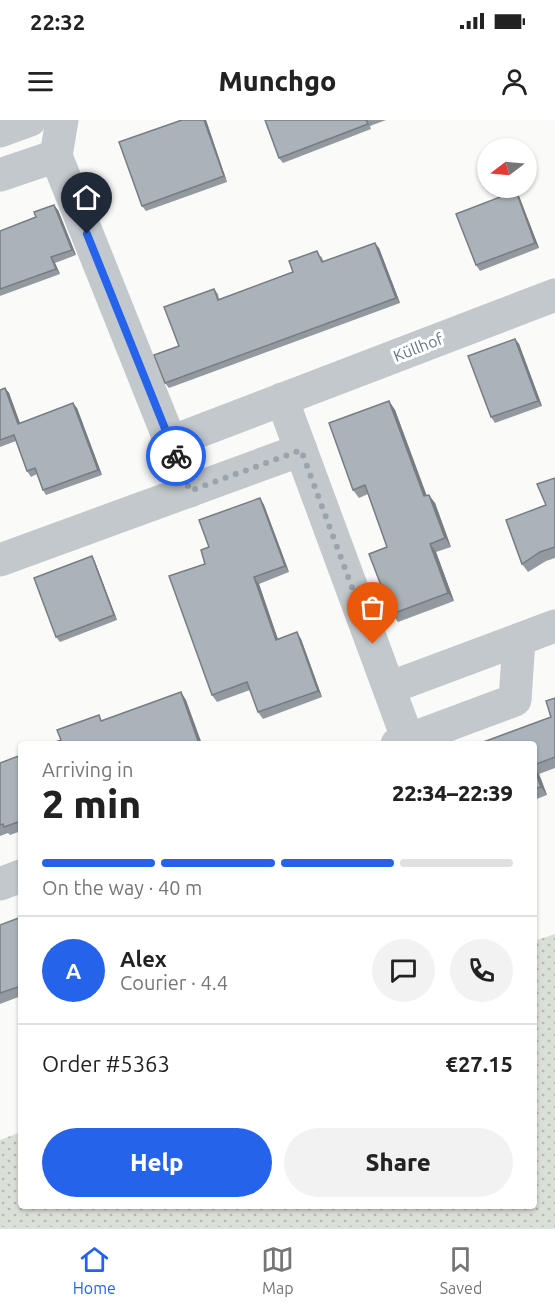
<!DOCTYPE html>
<html lang="en">
<head>
<meta charset="utf-8">
<style>
	:root { --surface:#fff; --page:#f2f2f2; --text:#222; --muted:#767676; --line:#e0e0e0; --accent:#2563eb }
	body { margin:0; font-family:Ubuntu,sans-serif; background:var(--page); color:var(--text); height:100vh; display:flex; flex-direction:column; font-size:22px; white-space:nowrap }
	* { box-sizing:border-box; margin:0 }
	p { font-size:20px; color:var(--muted) }
	.icon { flex:none; width:33px; height:33px; fill:none; stroke:currentColor; stroke-width:2; stroke-linecap:round; stroke-linejoin:round }
	.map { position:relative; flex:1; overflow:hidden }
	.panel { position:absolute; left:18px; top:621px; width:519px; height:468px; display:flex; flex-direction:column; background:var(--surface); border-radius:6px; box-shadow:0 2px 4px #0004 }
	.panel>* { flex:none }
	.needle { width:39px; rotate:254deg }
	.tools { position:absolute; left:477px; top:18px; display:grid; gap:12px }
	.tools a { display:grid; place-items:center; width:60px; height:60px; border-radius:50%; background:var(--surface); box-shadow:0 2px 4px #0004; font-size:30px }
	.pin { position:absolute; display:grid; place-items:center; width:51px; height:51px; color:#fff; margin:-62px -26px; border-radius:50% 50% 50% 0; rotate:-45deg; box-shadow:0 0 6px #0007 }
	.pin .icon { rotate:45deg }
	.courier { position:absolute; display:grid; place-items:center; width:60px; height:60px; margin:-30px; border:4px solid #2563eb; border-radius:50%; background:#fff; color:#222; box-shadow:0 2px 8px #0007 }
	.overview em { font-style:normal; font-weight:800 }
	.overview div { display:flex; flex-direction:column-reverse }
	.overview { display:flex; align-items:center; justify-content:space-between; height:102px; padding:0 24px }
	h1 { font-size:39px; font-weight:800; line-height:45px }
	.bar { display:grid; grid-template-columns:repeat(4,1fr); gap:9px 6px; align-content:center; height:72px; padding:0 24px }
	.bar i { height:8px; border-radius:4px; background:var(--line) }
	.bar .selected { background:var(--accent) }
	.bar p { grid-column:span 4 }
	.line { display:flex; align-items:center; gap:15px; padding:0 24px; border-top:2px solid var(--line) }
	.line div { flex:1 }
	.round { display:grid; place-items:center; flex:none; width:63px; height:63px; border-radius:32px; background:var(--page) }
	.cta { display:flex; gap:12px; margin-top:auto; padding:12px 24px }
	.cta a { flex:1; height:69px; border-radius:36px; background:var(--accent); color:#fff; font-size:24px; font-weight:800; line-height:69px; text-align:center }
	.cta a+a { background:var(--page); color:var(--text) }
	.status { display:flex; justify-content:space-between; align-items:center; height:42px; padding:0 30px; background:var(--surface); direction:ltr }
	.status svg { height:16px; fill:currentColor }
	header { display:flex; justify-content:space-between; align-items:center; height:78px; padding:0 24px; background:var(--surface); font-size:27px; font-weight:800 }
	.tabs { display:flex; justify-content:space-around; align-items:center; height:84px; border-top:2px solid var(--line); background:var(--surface); font-size:16px; color:var(--muted) }
	.tabs a { display:grid; justify-items:center; gap:3px }
	.tabs .selected { color:var(--accent) }
	.map>svg:first-child { display:block }
</style>
</head>
<body>
<div class="status"><b>22:32</b><svg viewBox="0 0 49 12"><path d="M0 12V9h3v3zM5 12V6h3v6zM10 12V3h3v9zM15 12V0h3v12zM26 1h20v11H26zM47 4h2v5h-2z"/></svg></div>
<header><svg class="icon" aria-label="menu" viewBox="0 0 24 24"><path d="M4 6h16M4 12h16M4 18h16"/></svg>Munchgo<svg class="icon" aria-label="person" viewBox="0 0 24 24"><circle cx="12" cy="8" r="4"/><path d="M4 21q1-7 8-7t8 7"/></svg></header>
<div class="map">
<svg width="555" height="1107" viewBox="0 0 555 1107">
	<defs>
		<pattern id="grass-dots" width="8" height="8" patternUnits="userSpaceOnUse" patternTransform="scale(1.5)"><rect width="8" height="8" fill="#dadfd7"/><path d="M2 2h.1M6 6h.1" fill="none" stroke="#b4b9b4" stroke-width="1.8" stroke-linecap="round"/></pattern>
	</defs>
	<rect width="100%" height="100%" fill="#fafaf8"/>
	<path fill="url(#grass-dots)" d="M555 814V1107H0V1020L21 1012V1086H534V821Z"/>
	<g fill="none" stroke-linecap="round" stroke-linejoin="round">
		<g stroke="#c3c8cc" stroke-width="33">
			<path d="M62 0 56 36 190 371"/>
			<path d="M0 11 30 0"/>
			<path d="M0 55 56 36"/>
			<path d="M282 279 408 620"/>
			<path d="M171 322 555 175"/>
			<path d="M0 440 301 330"/>
			<path d="M389 568 555 506"/>
			<path d="M397 624 515 580 519 520"/>
			<path d="M0 764 21 756"/>
		</g>
	</g>
	<g fill="#929a9f">
		<path d="M206 0 227 62 146 91 142 86Z"/>
		<path d="M265 0H386L370 6 371 9 283 43 279 38Z"/>
		<path d="M519 76 539 128 480 151 476 145Z"/>
		<path d="M58 90 76 135 55 143 60 154 0 176V111Z"/>
		<path d="M379 128 400 183 169 268 165 263 179 226 214 169 218 174 219 179 293 152 321 136 324 142Z"/>
		<path d="M515 219 519 224 542 286 495 303 491 297Z"/>
		<path d="M5 268 9 273 20 303 77 288 102 355 46 375 43 370 37 354 31 357 27 351 16 321 0 327V270Z"/>
		<path d="M389 281 395 290 427 376 435 383 451 427 436 432 454 481 398 502 392 494 387 427 368 374 359 378 353 370Z"/>
		<path d="M555 358V438L546 441 528 452 522 444 546 385Z"/>
		<path d="M260 378 264 385 289 452 259 464 278 519H301L322 577 263 599 258 592 250 570 217 582 212 575 205 444 209 427Z"/>
		<path d="M92 436 95 442 117 500 60 522 56 517Z"/>
		<path d="M555 578V648L539 654 547 675 534 680V624L551 597Z"/>
		<path d="M21 635V711L10 715 8 713 0 716V643Z"/>
		<path d="M21 797V876L0 884V805Z"/>
	</g>
	<g fill="#777d82">
		<path d="M204 0H206L227 62 224 56Z"/>
		<path d="M516 71 519 76 539 128 535 123Z"/>
		<path d="M54 85 58 90 76 135 72 130Z"/>
		<path d="M375 123 379 128 400 183 396 178Z"/>
		<path d="M51 137 55 143 60 154 56 149Z"/>
		<path d="M515 219 519 224 542 286 538 281Z"/>
		<path d="M5 268 9 273 22 309 18 304Z"/>
		<path d="M389 281 395 290 430 385 424 376Z"/>
		<path d="M73 283 77 288 102 355 98 350Z"/>
		<path d="M429 375 435 383 451 427 445 418Z"/>
		<path d="M260 378 264 385 289 452 285 446Z"/>
		<path d="M430 424 436 432 454 481 448 473Z"/>
		<path d="M92 436 95 442 117 500 114 495Z"/>
		<path d="M254 457 259 464 280 526 276 520Z"/>
		<path d="M297 512 301 519 322 577 318 571Z"/>
		<path d="M181 572 186 580 202 624H199Z"/>
		<path d="M534 647 539 654 547 675 541 667Z"/>
	</g>
	<g fill="#aab3b9" stroke="#777d82" stroke-width="1.5">
		<path d="M182 0H204L224 56 142 86 119 22Z"/>
		<path d="M265 0H368H366L368 4 279 38Z"/>
		<path d="M516 71 535 123 476 145 456 94Z"/>
		<path d="M54 85 72 130 51 137 56 149 0 169V111L36 97 34 92Z"/>
		<path d="M375 123 396 178 165 263 154 235 179 226 164 187 214 169 218 180 293 152 289 141 317 131 322 142Z"/>
		<path d="M515 219 538 281 491 297 468 236Z"/>
		<path d="M5 268 18 304 73 283 98 350 43 370 35 348 27 351 14 315 0 320V270Z"/>
		<path d="M389 281 424 376 429 375 445 418 430 424 448 473 392 494 369 434 387 427 365 365 353 370 329 303Z"/>
		<path d="M555 358V427L540 432 522 444 506 400 546 385 537 364Z"/>
		<path d="M260 378 285 446 254 457 276 520 297 512 318 571 258 592 247 562 212 575 169 456 205 444 201 430 209 427 199 400Z"/>
		<path d="M92 436 114 495 56 517 34 458Z"/>
		<path d="M181 572 199 624H50L61 620 57 610 99 595 101 601Z"/>
		<path d="M555 578V637L534 645V624H478L551 597 546 581Z"/>
		<path d="M21 635V701L4 707 3 704 0 705V643Z"/>
		<path d="M534 648 541 667 534 669Z"/>
		<path d="M21 797V866L0 873V805Z"/>
	</g>
	<g fill="none" stroke-linecap="round" stroke-linejoin="round">
		<path stroke="#99a4ac" stroke-width="6" stroke-dasharray="0 10.8" d="M176 336 190 371 301 330 373 524"/>
		<path stroke="#2563eb" stroke-width="8" d="M87 114 176 336"/>
	</g>
	<g text-anchor="middle" dominant-baseline="central" stroke-width="6" stroke-linejoin="round" paint-order="stroke">
		<g font-size="16" fill="#657683" stroke="#fff">
			<text transform="translate(418 227) rotate(-21)">Küllhof</text>
		</g>
	</g>
</svg>
<div class="tools">
<a><svg class="needle" viewBox="-14 -14 28 28"><path d="M0-13l5 13h-10z" fill="#e53935"/><path d="M0 13l5-13h-10z" fill="#767676"/></svg></a>
</div>
<div class="pin" style="left:373px;top:524px;background:#ea580c"><svg class="icon" aria-label="bag" viewBox="0 0 24 24"><path d="M5 8h14l-1 12H6zM9 8a3 3 0 0 1 6 0"/></svg></div>
<div class="pin" style="left:87px;top:114px;background:#1f2937"><svg class="icon" aria-label="home" viewBox="0 0 24 24"><path d="M3 11l9-7 9 7M6 9v11h12V9"/></svg></div>
<div class="courier" style="left:176px;top:336px"><svg class="icon" aria-label="bike" viewBox="0 0 24 24"><circle cx="6" cy="16" r="4"/><circle cx="18" cy="16" r="4"/><path d="M6 16l4-8h5l3 8M10 8l3 8H6M13 5h3"/></svg></div>
<section class="panel">
<div class="overview"><div><h1>2 min</h1><p>Arriving in</p></div><em>22:34–22:39</em></div>
<div class="bar"><i class="selected"></i><i class="selected"></i><i class="selected"></i><i></i><p>On the way · 40 m</p></div>
<div class="line" style="height:108px"><b class="round" style="background:var(--accent);color:#fff">A</b><div><b>Alex</b><p>Courier · 4.4</p></div><a class="round"><svg class="icon" aria-label="chat" viewBox="0 0 24 24"><path d="M4 5h16v11H9l-5 4z"/></svg></a><a class="round"><svg class="icon" aria-label="phone" viewBox="0 0 24 24"><path d="M5 4h4l2 5-3 2q2 4 5 5l2-3 5 2v4C11 20 4 13 5 4z"/></svg></a></div>
<div class="line" style="height:78px"><div>Order #5363</div><b>€27.15</b></div>
<div class="cta"><a>Help</a><a>Share</a></div>
</section>
</div>
<nav class="tabs">
<a class="selected"><svg class="icon" aria-label="home" viewBox="0 0 24 24"><path d="M3 11l9-7 9 7M6 9v11h12V9"/></svg>Home</a>
<a><svg class="icon" aria-label="map" viewBox="0 0 24 24"><path d="M3 6l6-2 6 2 6-2v14l-6 2-6-2-6 2zM9 4v14M15 6v14"/></svg>Map</a>
<a><svg class="icon" aria-label="saved" viewBox="0 0 24 24"><path d="M7 4h10v16l-5-4-5 4z"/></svg>Saved</a>
</nav>
</body>
</html>
